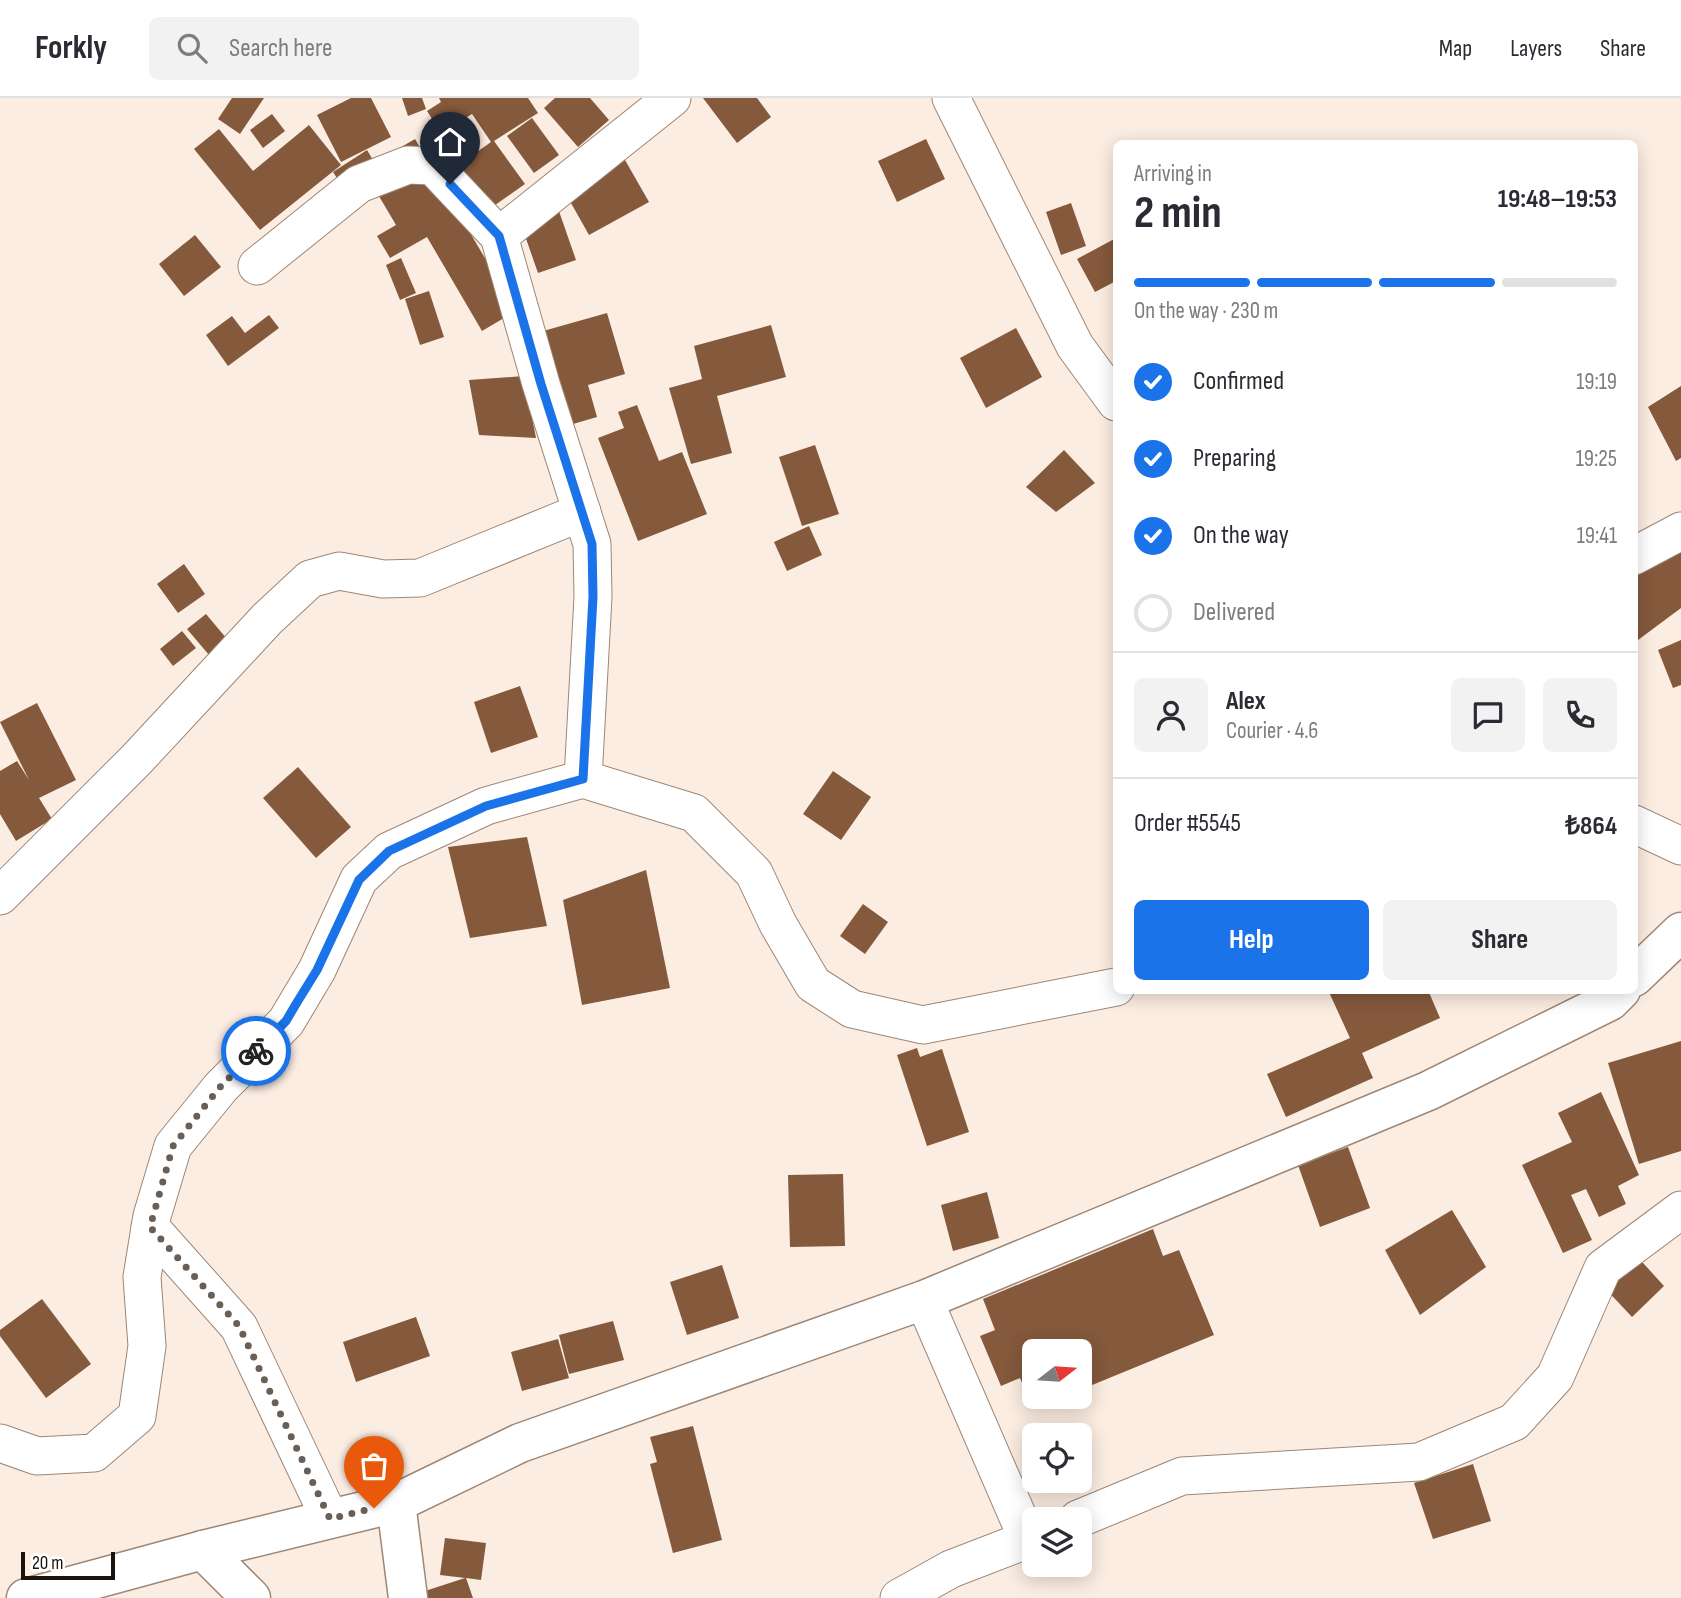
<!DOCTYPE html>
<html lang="en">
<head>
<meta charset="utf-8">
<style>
	:root { --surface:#fff; --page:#f2f2f3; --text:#2b2b33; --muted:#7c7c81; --line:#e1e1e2; --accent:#1a73e8 }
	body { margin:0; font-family:"Sofia Sans Condensed",sans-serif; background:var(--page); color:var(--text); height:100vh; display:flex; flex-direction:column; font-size:26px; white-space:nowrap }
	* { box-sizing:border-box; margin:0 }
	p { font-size:23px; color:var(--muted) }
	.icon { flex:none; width:38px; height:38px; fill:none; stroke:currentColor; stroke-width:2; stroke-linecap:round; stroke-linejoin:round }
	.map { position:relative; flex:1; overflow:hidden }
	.side { position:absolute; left:1113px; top:42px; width:525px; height:854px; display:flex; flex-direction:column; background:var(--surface); border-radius:10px; box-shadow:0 4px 18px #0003 }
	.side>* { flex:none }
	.needle { width:46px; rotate:73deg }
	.buttons { position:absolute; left:1022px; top:1241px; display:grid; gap:14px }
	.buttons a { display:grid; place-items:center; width:70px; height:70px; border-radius:10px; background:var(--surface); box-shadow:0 4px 18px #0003; font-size:35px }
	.scale { position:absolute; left:21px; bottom:18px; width:94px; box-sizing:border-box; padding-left:7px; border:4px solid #1a120c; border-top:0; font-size:19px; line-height:24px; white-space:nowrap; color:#1a120c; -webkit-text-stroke:5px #fff; paint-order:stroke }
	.pin { position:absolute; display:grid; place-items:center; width:60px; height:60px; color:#fff; margin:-72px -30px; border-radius:50% 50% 50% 0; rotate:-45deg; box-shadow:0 0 7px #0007 }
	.pin .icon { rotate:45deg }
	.courier { position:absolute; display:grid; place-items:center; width:70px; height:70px; margin:-35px; border:5px solid #1a73e8; border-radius:50%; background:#fff; color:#222; box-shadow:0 2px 9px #0007 }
	.overview em { font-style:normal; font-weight:700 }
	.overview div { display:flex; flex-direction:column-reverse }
	.overview { display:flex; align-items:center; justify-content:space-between; height:119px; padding:0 21px }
	h1 { font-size:46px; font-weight:700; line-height:52px }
	.bar { display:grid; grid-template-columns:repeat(4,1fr); gap:10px 7px; align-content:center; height:84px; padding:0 21px }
	.bar i { height:9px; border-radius:5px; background:var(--line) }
	.bar .current { background:var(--accent) }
	.bar p { grid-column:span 4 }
	.line { display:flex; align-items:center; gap:18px; padding:0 21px; border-top:2px solid var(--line) }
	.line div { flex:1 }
	.round { display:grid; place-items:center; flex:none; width:74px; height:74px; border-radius:10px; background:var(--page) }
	ol { padding:0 21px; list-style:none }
	li { display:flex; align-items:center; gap:21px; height:77px }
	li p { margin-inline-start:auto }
	li .icon { padding:7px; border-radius:50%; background:var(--accent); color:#fff; stroke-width:4 }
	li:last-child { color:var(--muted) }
	li i { width:38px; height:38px; border:4px solid var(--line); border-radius:50% }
	.cta { display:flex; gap:14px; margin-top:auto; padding:14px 21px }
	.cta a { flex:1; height:80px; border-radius:10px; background:var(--accent); color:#fff; font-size:28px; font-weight:700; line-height:80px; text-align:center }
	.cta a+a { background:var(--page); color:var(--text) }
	header { display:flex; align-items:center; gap:42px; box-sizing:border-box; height:98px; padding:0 35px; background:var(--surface); border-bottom:2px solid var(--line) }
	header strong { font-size:33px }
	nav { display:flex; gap:38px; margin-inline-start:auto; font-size:24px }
	.search { width:490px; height:63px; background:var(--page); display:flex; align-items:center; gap:18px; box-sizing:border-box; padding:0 24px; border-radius:10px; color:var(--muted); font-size:26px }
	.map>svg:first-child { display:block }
</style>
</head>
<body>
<header>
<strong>Forkly</strong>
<div class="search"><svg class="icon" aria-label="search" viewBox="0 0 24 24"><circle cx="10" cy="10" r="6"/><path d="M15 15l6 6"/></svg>Search here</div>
<nav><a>Map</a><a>Layers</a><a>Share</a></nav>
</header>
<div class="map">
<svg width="1681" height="1500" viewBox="0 0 1681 1500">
	<rect width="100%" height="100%" fill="#fcede2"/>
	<g fill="#84593c">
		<path d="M232 0H264L240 36 218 21Z"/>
		<path d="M351 0H371L391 39 341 64 317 17Z"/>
		<path d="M402 0H422L426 11 408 18Z"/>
		<path d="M439 0H528L538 15 494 43 525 86 474 122 443 78 491 44 472 16 441 35 427 13 441 4Z"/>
		<path d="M555 0H590L609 22 578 49 544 10Z"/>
		<path d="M703 0H757L771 19 737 45Z"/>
		<path d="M272 16 285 33 263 50 250 32Z"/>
		<path d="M532 20 559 57 534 75 507 38Z"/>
		<path d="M309 27 341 67 260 132 194 51 219 31 253 73Z"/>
		<path d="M415 41 516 213 482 233 427 139 390 160 377 138 396 127 373 88 351 102 333 74 367 52 385 82 377 63Z"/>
		<path d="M926 41 945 81 897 104 878 63Z"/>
		<path d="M621 55 649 104 589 137 562 89Z"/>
		<path d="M553 96 576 162 538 175 515 109Z"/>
		<path d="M1071 105 1086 148 1061 157 1046 114Z"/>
		<path d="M195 137 221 169 184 198 159 166Z"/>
		<path d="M1116 140V183L1095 194 1077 161Z"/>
		<path d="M401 160 416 195 400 202 386 167Z"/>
		<path d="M429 193 444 239 420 247 405 201Z"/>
		<path d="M607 215 625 276 588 287 597 319 556 331 529 237Z"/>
		<path d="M269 217 279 230 228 268 206 237 232 218 245 235Z"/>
		<path d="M771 227 786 279 717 298 732 355 691 366 669 290 702 281 694 248Z"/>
		<path d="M1016 230 1042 279 986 310 960 260Z"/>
		<path d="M524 278 536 340 479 337 469 282Z"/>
		<path d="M1681 288V360L1676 363 1648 309Z"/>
		<path d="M637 307 659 363 682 354 707 416 638 443 598 340 624 330 618 314Z"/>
		<path d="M815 347 839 416 802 428 779 359Z"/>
		<path d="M1064 352 1095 385 1056 414 1026 389Z"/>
		<path d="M809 428 822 457 787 473 774 444Z"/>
		<path d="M1681 443V510L1634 545V472Z"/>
		<path d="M184 466 205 496 178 515 157 486Z"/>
		<path d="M206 516 227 541 209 557 187 531Z"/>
		<path d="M182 533 196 550 173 568 160 551Z"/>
		<path d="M1681 542V587L1673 590 1658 552Z"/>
		<path d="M520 588 538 639 491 655 474 604Z"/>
		<path d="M37 605 76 682 39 700 52 721 16 743 0 716V673L17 663 29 682 0 624Z"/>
		<path d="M298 669 351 729 316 760 263 700Z"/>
		<path d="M833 673 871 699 841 742 803 716Z"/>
		<path d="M527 739 547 828 470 840 448 749Z"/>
		<path d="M646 772 670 890 582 907 563 802Z"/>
		<path d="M863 806 888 824 865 856 840 838Z"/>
		<path d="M1328 892H1428L1440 920 1362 955 1373 980 1286 1019 1267 976 1350 940Z"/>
		<path d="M1681 943V1053L1639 1066 1608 965Z"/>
		<path d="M917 950 920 959 942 951 969 1034 927 1048 897 957Z"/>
		<path d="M1601 994 1639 1077 1618 1088 1626 1106 1599 1119 1586 1091 1571 1097 1592 1142 1563 1155 1522 1067 1572 1044 1558 1015Z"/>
		<path d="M1348 1049 1370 1110 1320 1129 1298 1067Z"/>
		<path d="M843 1076 845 1148 790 1149 788 1077Z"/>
		<path d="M987 1094 999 1140 953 1153 941 1107Z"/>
		<path d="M1452 1112 1486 1169 1420 1217 1385 1152Z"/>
		<path d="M1153 1131 1163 1158 1179 1152 1214 1237 1080 1292V1253H1034V1298L1064 1299 1033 1311 1020 1280 1001 1288 980 1238 995 1232 983 1201Z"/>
		<path d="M1634 1155 1664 1188 1632 1219 1601 1186Z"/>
		<path d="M722 1167 739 1220 687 1237 670 1184Z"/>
		<path d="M42 1201 91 1266 46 1300 0 1238V1232Z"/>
		<path d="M416 1219 430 1258 356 1284 343 1244Z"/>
		<path d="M613 1223 624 1262 569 1276 559 1237Z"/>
		<path d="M558 1241 569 1280 522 1293 511 1254Z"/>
		<path d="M693 1328 722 1442 673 1455 650 1366 657 1364 650 1339Z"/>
		<path d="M1473 1366 1491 1423 1433 1441 1414 1385Z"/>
		<path d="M445 1440 486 1445 481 1482 466 1480 473 1500H424L422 1494 465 1480 440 1477Z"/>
	</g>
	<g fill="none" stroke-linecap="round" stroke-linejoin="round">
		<g stroke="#9d8776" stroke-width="39">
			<g id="street">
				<path d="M951 0 1075 248 1116 304"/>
				<path d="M257 168 359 86 408 67 433 68 499 138"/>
				<path d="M1634 458 1681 433"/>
				<path d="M583 681 593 499 592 446 541 286 499 138 672 0"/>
				<path d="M1634 726 1681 748"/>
				<path d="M0 798 136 662 267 521 310 481 339 473 383 481 420 480 582 414"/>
				<path d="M150 1129 239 1229 330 1421"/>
				<path d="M924 1202 1028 1442"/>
				<path d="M0 1345 37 1358 94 1355 137 1318 147 1248 142 1179 152 1118 173 1048 221 989 286 924 317 872 359 781 389 753 486 708 583 681 694 715 754 775 778 826 813 886 852 911 923 927 1116 889"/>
				<path d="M1078 1421 1182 1378 1419 1364 1514 1324 1555 1279 1603 1170 1681 1112"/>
				<path d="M899 1500 951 1471 1034 1439"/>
			</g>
		</g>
		<g stroke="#9d8776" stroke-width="41">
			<g id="secondary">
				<path d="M1634 879 1681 834"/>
				<path d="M396 1405 408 1500"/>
				<path d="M203 1452 251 1500"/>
				<path d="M26 1500 203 1452 396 1405 520 1345 924 1202 1428 993 1610 903 1621 892"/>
			</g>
		</g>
		<use href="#street" stroke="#fff" stroke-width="37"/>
		<use href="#secondary" stroke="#fff" stroke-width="38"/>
	</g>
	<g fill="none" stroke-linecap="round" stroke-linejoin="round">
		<path stroke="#695f57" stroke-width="7" stroke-dasharray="0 12.6" d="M256 953 220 989 173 1048 150 1129 239 1228 330 1421 374 1410"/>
		<path stroke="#1a73e8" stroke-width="9" d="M256 953 286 923 296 906 317 872 359 782 389 753 486 708 583 681 593 499 592 446 541 286 499 138 450 86"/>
	</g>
</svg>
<div class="buttons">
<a><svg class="needle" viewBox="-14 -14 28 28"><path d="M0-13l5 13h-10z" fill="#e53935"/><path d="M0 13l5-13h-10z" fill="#7c7c81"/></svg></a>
<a><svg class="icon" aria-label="locate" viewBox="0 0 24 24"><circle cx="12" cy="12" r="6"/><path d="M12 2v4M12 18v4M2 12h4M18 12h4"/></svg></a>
<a><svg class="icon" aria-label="layers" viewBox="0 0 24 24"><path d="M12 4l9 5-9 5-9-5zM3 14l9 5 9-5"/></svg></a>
</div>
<div class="scale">20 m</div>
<div class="pin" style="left:374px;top:1410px;background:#ea580c"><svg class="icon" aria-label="bag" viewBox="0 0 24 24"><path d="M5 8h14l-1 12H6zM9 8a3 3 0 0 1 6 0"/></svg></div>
<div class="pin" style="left:450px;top:86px;background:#1f2937"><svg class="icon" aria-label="home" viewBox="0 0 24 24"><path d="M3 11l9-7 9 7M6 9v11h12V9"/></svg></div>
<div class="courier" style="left:256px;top:953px"><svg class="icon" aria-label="bike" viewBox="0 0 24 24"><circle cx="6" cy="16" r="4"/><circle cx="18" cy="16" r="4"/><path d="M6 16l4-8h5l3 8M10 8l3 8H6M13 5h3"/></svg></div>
<section class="side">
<div class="overview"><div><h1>2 min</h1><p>Arriving in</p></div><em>19:48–19:53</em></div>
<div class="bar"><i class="current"></i><i class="current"></i><i class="current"></i><i></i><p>On the way · 230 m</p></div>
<ol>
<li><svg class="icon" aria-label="check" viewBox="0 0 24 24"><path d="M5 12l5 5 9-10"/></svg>Confirmed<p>19:19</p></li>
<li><svg class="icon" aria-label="check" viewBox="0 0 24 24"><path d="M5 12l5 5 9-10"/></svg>Preparing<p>19:25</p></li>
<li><svg class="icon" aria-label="check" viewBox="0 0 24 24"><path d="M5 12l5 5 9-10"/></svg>On the way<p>19:41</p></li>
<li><i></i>Delivered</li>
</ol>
<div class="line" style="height:126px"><a class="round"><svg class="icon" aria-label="person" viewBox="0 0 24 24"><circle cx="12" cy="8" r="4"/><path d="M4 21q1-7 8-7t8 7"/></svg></a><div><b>Alex</b><p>Courier · 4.6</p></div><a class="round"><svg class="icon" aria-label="chat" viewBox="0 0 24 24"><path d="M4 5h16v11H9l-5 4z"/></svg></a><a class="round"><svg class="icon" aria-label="phone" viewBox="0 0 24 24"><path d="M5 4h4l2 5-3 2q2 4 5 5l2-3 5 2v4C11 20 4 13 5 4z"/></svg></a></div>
<div class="line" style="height:91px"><div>Order #5545</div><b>₺864</b></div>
<div class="cta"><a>Help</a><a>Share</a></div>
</section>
</div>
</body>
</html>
